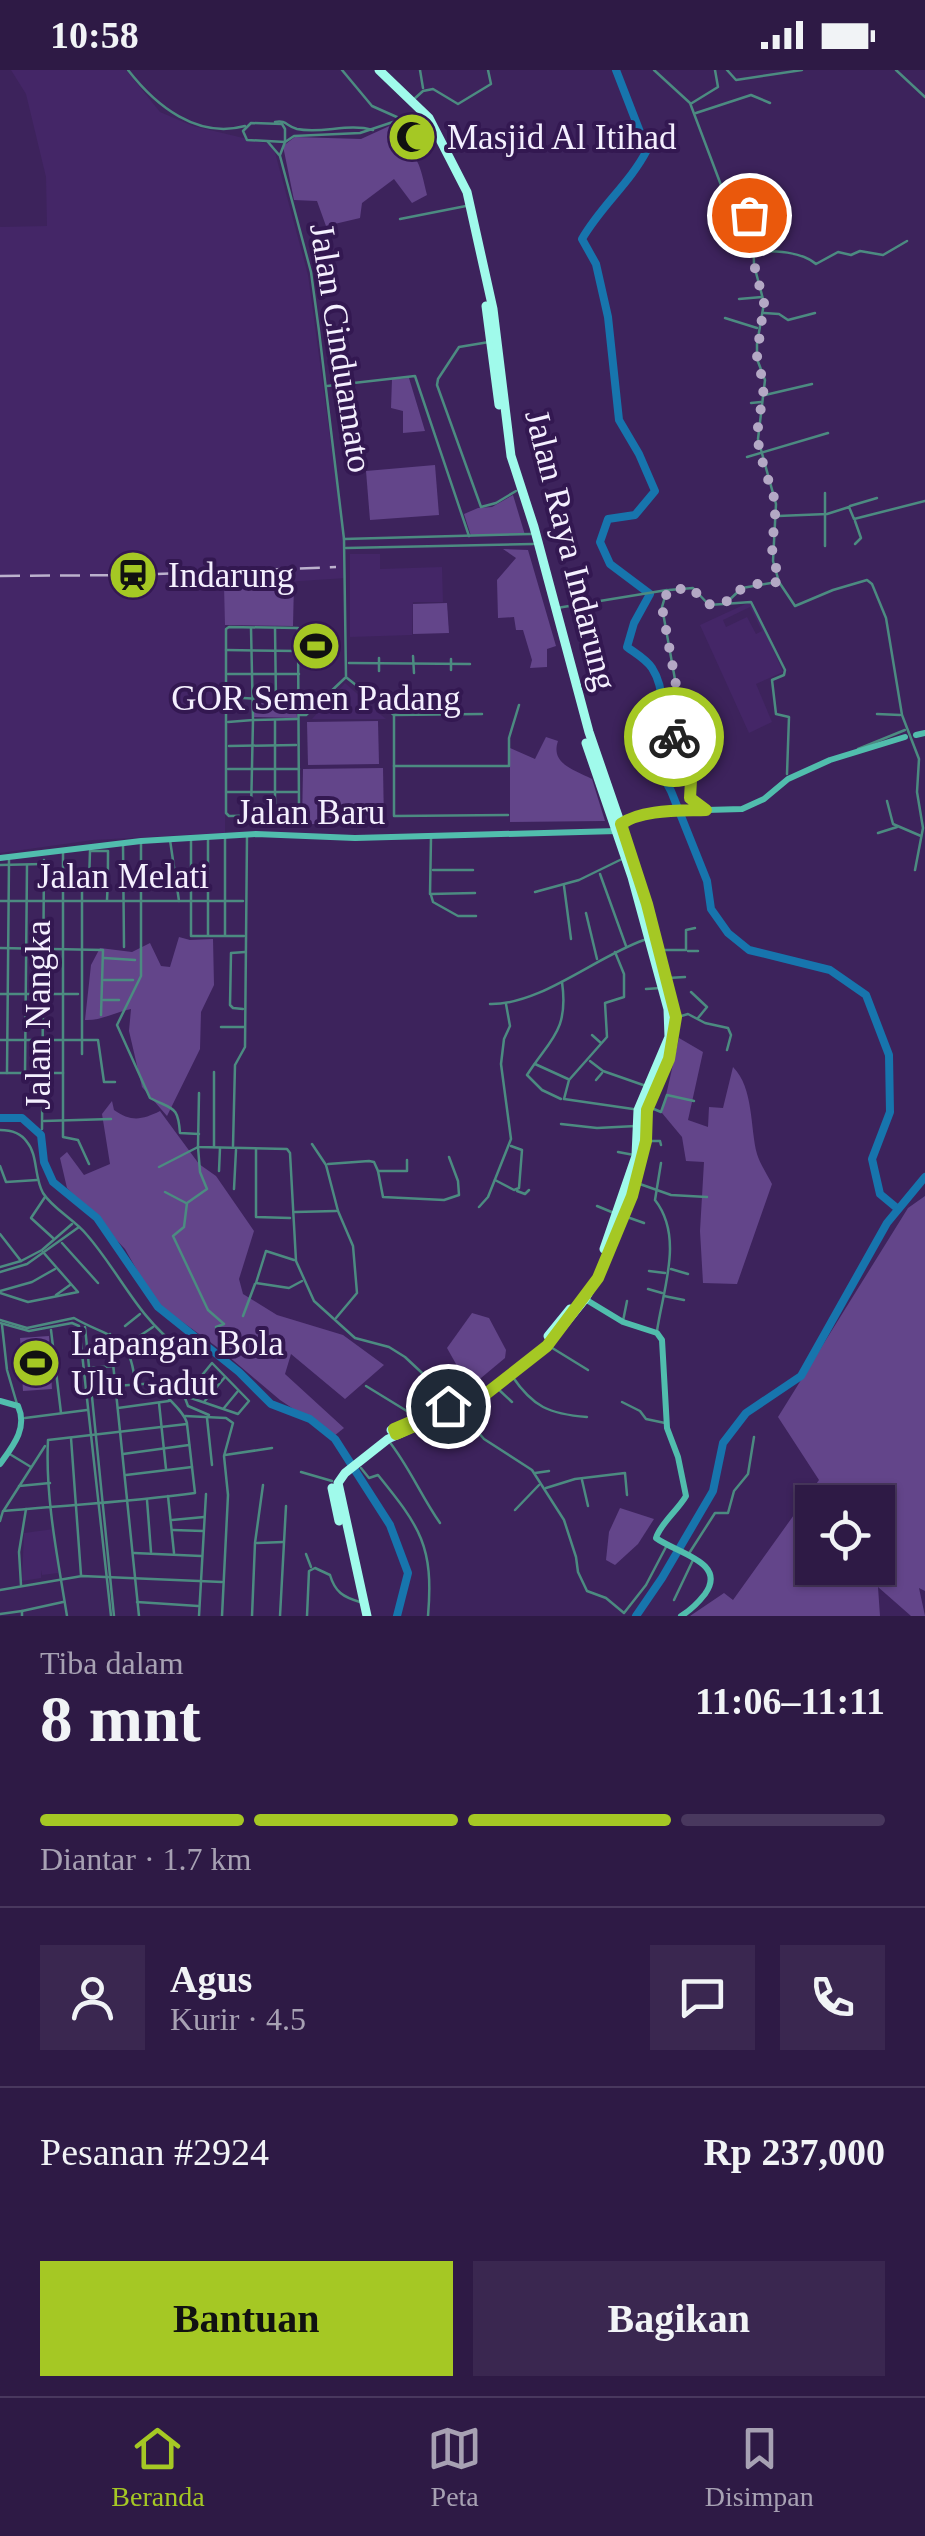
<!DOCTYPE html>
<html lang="id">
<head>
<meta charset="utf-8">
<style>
	:root { --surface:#2e1a45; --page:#3a2750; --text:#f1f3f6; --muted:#a7a1b3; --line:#49385e; --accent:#a5c824 }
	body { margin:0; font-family:"Times New Roman",serif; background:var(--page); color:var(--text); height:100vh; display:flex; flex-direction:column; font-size:38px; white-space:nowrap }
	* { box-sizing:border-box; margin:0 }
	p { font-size:32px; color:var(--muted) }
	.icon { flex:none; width:55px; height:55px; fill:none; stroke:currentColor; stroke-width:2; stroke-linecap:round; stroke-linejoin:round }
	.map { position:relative; height:1546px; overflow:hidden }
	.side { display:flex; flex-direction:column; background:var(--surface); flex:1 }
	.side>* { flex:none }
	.buttons { position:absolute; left:795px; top:1415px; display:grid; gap:20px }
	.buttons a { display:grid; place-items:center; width:100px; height:100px; border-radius:0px; background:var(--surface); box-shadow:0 2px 8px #0004,0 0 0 2px var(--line); font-size:50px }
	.pin { position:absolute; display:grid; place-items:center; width:85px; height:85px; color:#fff; margin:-42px; border:5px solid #fff; border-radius:50%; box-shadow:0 2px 10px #0007 }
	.courier { position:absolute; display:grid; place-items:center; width:100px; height:100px; margin:-50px; border:8px solid #a5c824; border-radius:50%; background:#fff; color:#222; box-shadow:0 2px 12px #0007 }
	.overview em { font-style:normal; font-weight:700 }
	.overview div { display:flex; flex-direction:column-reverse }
	.overview { display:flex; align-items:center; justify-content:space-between; height:170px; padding:0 40px }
	h1 { font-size:65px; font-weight:700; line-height:75px }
	.bar { display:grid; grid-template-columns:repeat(4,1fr); gap:15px 10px; align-content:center; height:120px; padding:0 40px }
	.bar i { height:12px; border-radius:8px; background:var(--line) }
	.bar .selected { background:var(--accent) }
	.bar p { grid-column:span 4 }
	.line { display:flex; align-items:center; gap:25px; padding:0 40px; border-top:2px solid var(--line) }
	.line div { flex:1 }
	.round { display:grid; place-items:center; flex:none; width:105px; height:105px; border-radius:0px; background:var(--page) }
	.cta { display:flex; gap:20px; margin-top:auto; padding:20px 40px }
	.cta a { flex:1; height:115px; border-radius:0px; background:var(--accent); color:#111; font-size:40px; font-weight:700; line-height:115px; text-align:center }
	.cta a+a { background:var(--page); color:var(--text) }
	.status { display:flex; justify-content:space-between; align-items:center; height:70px; padding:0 50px; background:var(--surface); direction:ltr }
	.status svg { height:28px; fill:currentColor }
	.menu { display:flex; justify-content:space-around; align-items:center; height:140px; border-top:2px solid var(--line); background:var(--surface); font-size:28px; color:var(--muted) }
	.menu a { display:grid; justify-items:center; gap:5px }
	.menu .selected { color:var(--accent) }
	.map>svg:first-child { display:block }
</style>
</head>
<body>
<div class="status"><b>10:58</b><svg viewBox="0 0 49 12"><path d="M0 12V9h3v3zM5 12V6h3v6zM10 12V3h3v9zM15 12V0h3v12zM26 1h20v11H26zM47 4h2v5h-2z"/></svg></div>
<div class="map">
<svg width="925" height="1546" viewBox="0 0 925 1546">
	<rect width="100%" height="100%" fill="#3d235c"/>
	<g fill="#442667" fill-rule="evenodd">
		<path d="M11 0H126L160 42 193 56 273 75 308 205 344 470 346 508 225 516V763L93 770 0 783V157L47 156 46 107 26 24Z"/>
		<path d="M350 484H380V499L442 497 443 532H413L412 565 350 567Z"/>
		<path d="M752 531 783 602 756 614 772 652 749 663 700 555ZM750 537 762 561 756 564 747 547 726 557 723 550Z"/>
		<path d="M345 613 381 645 386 649H312Z"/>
		<path d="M54 1459 58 1503 42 1505 41 1500V1508L22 1511 24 1463Z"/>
	</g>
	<g fill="#63458a" fill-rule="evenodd">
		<path d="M396 53 400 56 396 65C420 91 419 91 427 125L412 133 394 109 362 133 360 148 326 156 317 131 294 130 283 76 295 67 361 69Z"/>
		<path d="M409 308 425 361 403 363V341L391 338 392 309Z"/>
		<path d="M435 395 439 445 370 450 366 401Z"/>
		<path d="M513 425 525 465 471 466 464 444 478 438 492 437Z"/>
		<path d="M503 479 528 480 556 576 547 579V597L530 598 532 590 523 560H516L514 547 498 548 497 510 516 488Z"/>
		<path d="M294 512 293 556 225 555 224 515Z"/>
		<path d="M447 533 449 563 413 564V534Z"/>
		<path d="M254 632H296L297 648 254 647Z"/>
		<path d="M378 651 379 694 308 695 307 652Z"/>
		<path d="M546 667 558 671C550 694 575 700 592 709L605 751 510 752V678L535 689Z"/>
		<path d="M383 698 384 754H302L303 699Z"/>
		<path d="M179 867 190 870 213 869 214 915 201 942 200 979 167 1046 142 1017 129 961 131 939C116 942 100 951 85 950L91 895 100 878 132 882 150 873 161 896 170 897Z"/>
		<path d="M679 968 703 982 688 1050 708 1057 709 1037 723 1038 733 997C754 1018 750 1058 757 1084 760 1094 767 1104 772 1114L737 1214 703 1213 700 1161 704 1092 686 1091 682 1067 662 1043Z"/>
		<path d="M112 1031 114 1040C131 1052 142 1050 160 1041L199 1094 216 1106 254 1161 239 1209 243 1224 277 1245 343 1265 384 1295 345 1329 291 1284 285 1304 344 1358 334 1366 280 1330 221 1280 155 1232 125 1179 67 1118 60 1088 67 1082 84 1105 110 1094 102 1044Z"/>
		<path d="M925 1126V1521L919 1518 925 1546H911L878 1517 880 1546H690L724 1523 733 1530 819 1410 778 1347 908 1138ZM812 1432H878V1498H812Z"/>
		<path d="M472 1243 489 1248 506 1280 505 1288 475 1313 465 1310 447 1278Z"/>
		<path d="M49 1266 52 1319 23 1321 20 1268Z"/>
		<path d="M620 1438 654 1449 638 1474 615 1495 606 1490 609 1462Z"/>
	</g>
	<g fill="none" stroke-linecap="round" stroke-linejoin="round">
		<g stroke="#1775ad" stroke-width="8">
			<path d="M616 0 647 80C630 113 601 136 582 169L596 194 608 247 619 350 639 384 655 421 635 445 608 449 600 472 610 494 650 524 634 553 627 577C635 583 646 589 652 598 668 623 662 658 651 684L671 721 707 811 711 839 728 863 749 880 830 900 866 925 889 985 890 1042 872 1089 880 1124 898 1139"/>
			<path d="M0 1048H22L41 1065 44 1092 53 1112 97 1148 158 1237 239 1302 271 1334 310 1349 335 1369 390 1455 408 1503 397 1546"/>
			<path d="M636 1546 662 1508 713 1421 723 1373 746 1343 801 1306 887 1153 925 1107"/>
		</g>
		<g stroke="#4c8b81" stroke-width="2.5">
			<path d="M128 0C156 36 197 69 245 56"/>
			<path d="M342 0 372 36 399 48"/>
			<path d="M420 0 423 18"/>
			<path d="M654 0 690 33 724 123 753 152 754 195 764 233 757 274V289L765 310 758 369 776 434 773 491 779 512 795 536 833 520 867 510 872 514 886 548 902 645 919 689 917 722 923 758 915 800"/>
			<path d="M727 0 736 10 802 0"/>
			<path d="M896 0 925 27"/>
			<path d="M413 30 423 21 433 19 458 34 491 14 488 0"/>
			<path d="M692 33 718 17 715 0"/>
			<path d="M696 43 751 25 770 33"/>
			<path d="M275 52C287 50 286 56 297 59 322 64 348 53 373 60"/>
			<path d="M251 53 282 54 285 59V72L247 70 243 61Z"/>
			<path d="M268 72 280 86 311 202 319 261 344 469 346 607"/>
			<path d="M280 85 285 72 294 66 360 63 417 44"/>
			<path d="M400 149 466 136"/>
			<path d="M756 181C775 181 801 181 816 194L838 182 851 185 860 181 883 185 907 171"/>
			<path d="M739 229 762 227"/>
			<path d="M764 243 779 244 788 250 815 243"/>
			<path d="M725 248 757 258"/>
			<path d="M489 272 459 277 438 309 437 315 481 437 496 433 516 421"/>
			<path d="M327 316 415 306 469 466"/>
			<path d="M765 325 812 314"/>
			<path d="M751 333 761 332"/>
			<path d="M747 387 828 363"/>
			<path d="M850 436 877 428"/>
			<path d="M778 446 827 444 849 437 854 449 925 431"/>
			<path d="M855 451 861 468 855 474"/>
			<path d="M344 469 531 464"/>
			<path d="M825 476V423"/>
			<path d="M346 478 533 474"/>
			<path d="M669 520 693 518 709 535 751 532 785 600 784 605 772 610 776 644 789 647 787 704"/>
			<path d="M727 532 742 518 777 512"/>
			<path d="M557 538 667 520 662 537 676 615 672 662 691 710 690 728 704 739"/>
			<path d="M229 557 298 558 299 742 296 745 229 746 226 743V559Z"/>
			<path d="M275 558 276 631"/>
			<path d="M226 580 297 581"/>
			<path d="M413 586 414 603"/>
			<path d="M379 588V601"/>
			<path d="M349 593 470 594"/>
			<path d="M451 600V589"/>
			<path d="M228 604H299"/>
			<path d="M347 608 394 645 482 644"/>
			<path d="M226 627 297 631"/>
			<path d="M877 644 900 645"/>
			<path d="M299 645H306L345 608"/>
			<path d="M394 645V746L508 745"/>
			<path d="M228 652 253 650 251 558"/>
			<path d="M229 676 296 675"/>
			<path d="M858 679 905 660"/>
			<path d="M394 696H509V668L519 635"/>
			<path d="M228 699H299"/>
			<path d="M227 722H297"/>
			<path d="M887 731 893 754 921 766"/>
			<path d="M251 743 253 650 297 649"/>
			<path d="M275 743V651"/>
			<path d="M878 763 897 757"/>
			<path d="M431 768 430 824 475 823"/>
			<path d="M170 770 179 831"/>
			<path d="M191 771V866H244"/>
			<path d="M141 772V906L117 955 150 1028C173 1040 178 1035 180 1063L199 1064"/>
			<path d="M123 774 124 877"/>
			<path d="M63 783V1067L78 1070 89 1094"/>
			<path d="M0 795 43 794"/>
			<path d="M433 800H473"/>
			<path d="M600 804 626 876"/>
			<path d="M564 816 571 869"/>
			<path d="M535 822 579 810 624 788"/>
			<path d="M431 825 433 832 458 846H476"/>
			<path d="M107 830C108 813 108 797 108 781H90L89 812 108 819"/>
			<path d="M0 831H243"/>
			<path d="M586 843 597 889"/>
			<path d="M208 865V768"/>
			<path d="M225 865V768"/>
			<path d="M0 878 103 880 101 945"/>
			<path d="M661 880H686V860L695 858"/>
			<path d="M688 881H698"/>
			<path d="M615 882 624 904V927L605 933 607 967 569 1010 564 1029 633 1039"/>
			<path d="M104 888 135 890"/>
			<path d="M668 908 685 907"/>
			<path d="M104 910H133"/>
			<path d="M646 919 661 918"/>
			<path d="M691 922 707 937 698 948"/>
			<path d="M0 924H78"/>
			<path d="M103 930H119"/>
			<path d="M490 934C541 935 595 887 644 870"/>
			<path d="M243 939 233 938 230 935 231 883 245 882"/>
			<path d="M678 947 688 944 705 953 728 958 731 965 727 980"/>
			<path d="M221 957H244"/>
			<path d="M592 965 601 973"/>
			<path d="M0 970H98L104 1012H115"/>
			<path d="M82 984V801"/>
			<path d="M590 991 603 1001 646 1016"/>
			<path d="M535 994 568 1009"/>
			<path d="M214 1002V1077"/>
			<path d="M0 1003H63"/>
			<path d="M7 1003 9 790"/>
			<path d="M25 1004 27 795"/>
			<path d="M596 1010 602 1003"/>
			<path d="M199 1023 198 1077 287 1079 290 1083 296 1191 314 1231 355 1268 389 1277 405 1287 436 1316 448 1336"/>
			<path d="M561 1029 542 1020 527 1005C550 969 569 961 562 912"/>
			<path d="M649 1037 661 1042 667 1025 694 1031"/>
			<path d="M44 1051 111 1049"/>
			<path d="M561 1054 597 1058 636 1056"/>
			<path d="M42 1059 44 790"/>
			<path d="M0 1060C10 1060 21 1063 27 1072 38 1085 34 1107 43 1123 53 1139 75 1150 87 1165 120 1203 138 1248 180 1278"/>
			<path d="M651 1071H660L661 1075"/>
			<path d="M312 1074 326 1095 338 1141 353 1176 357 1223 336 1248"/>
			<path d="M233 1076 235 995 245 977 247 766"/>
			<path d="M256 1079V1147L290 1148"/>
			<path d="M618 1082 634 1085"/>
			<path d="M328 1094 369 1091 374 1092 378 1101H407V1090"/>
			<path d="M0 1096 6 1112 37 1110"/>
			<path d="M159 1097 198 1077 200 1102 207 1119 187 1133 184 1157 173 1166 208 1240 224 1254 216 1257"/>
			<path d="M219 1101 220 1078"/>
			<path d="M378 1101 383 1127 444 1130 459 1125 458 1111 449 1087"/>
			<path d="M495 1110 514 1120 519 1118 522 1080 511 1076"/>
			<path d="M637 1113 671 1125 707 1127"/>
			<path d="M234 1119 236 1080"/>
			<path d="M517 1121 525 1124 529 1120"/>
			<path d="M165 1122 186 1133"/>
			<path d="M45 1127 31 1148 53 1168"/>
			<path d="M597 1136 614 1143"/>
			<path d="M479 1137 488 1127 511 1069 501 994 504 969 510 956 506 934"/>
			<path d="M295 1142 336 1141"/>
			<path d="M627 1147 644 1153"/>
			<path d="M0 1164 21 1191 42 1180 72 1154"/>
			<path d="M62 1173 98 1213"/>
			<path d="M294 1190 266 1181 256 1213 289 1218 302 1211"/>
			<path d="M0 1197 21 1191"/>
			<path d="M671 1199 688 1204"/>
			<path d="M649 1201 665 1203"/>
			<path d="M0 1202 27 1194 79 1157"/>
			<path d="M648 1219 662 1223"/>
			<path d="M0 1221 32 1212 55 1199"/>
			<path d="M0 1223 28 1232 78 1222 43 1182"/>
			<path d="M56 1225 70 1215"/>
			<path d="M664 1226 684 1230"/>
			<path d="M243 1246 255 1214"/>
			<path d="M0 1250 27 1258 74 1248C110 1269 131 1262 135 1314"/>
			<path d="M623 1251 627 1231"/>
			<path d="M0 1253 29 1261 72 1253 79 1256 111 1546"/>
			<path d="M2 1255 7 1300 17 1334"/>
			<path d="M125 1256 140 1244"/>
			<path d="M85 1257 114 1546"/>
			<path d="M51 1260 61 1343"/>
			<path d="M657 1261C663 1219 684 1167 655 1130L661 1093"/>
			<path d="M110 1264 139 1546"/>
			<path d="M138 1267 153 1257"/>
			<path d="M549 1276 588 1300"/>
			<path d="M212 1293 249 1331 238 1344 185 1326Z"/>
			<path d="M92 1298 113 1296"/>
			<path d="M512 1306C533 1337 549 1344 587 1347"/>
			<path d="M116 1316 156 1313C164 1327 183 1339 187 1353"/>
			<path d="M366 1316 415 1346"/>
			<path d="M497 1318 512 1332"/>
			<path d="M185 1328 188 1336 209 1345"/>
			<path d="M204 1332 225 1307"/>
			<path d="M622 1332 640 1341 646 1349 665 1353"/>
			<path d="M159 1333 166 1399"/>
			<path d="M118 1338 169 1331"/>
			<path d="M224 1338 238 1321"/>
			<path d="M458 1339 484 1369 532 1400 564 1450 576 1487 578 1502 587 1521 606 1528 624 1543 646 1515 667 1475"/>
			<path d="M185 1346 226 1348 233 1353 224 1386 228 1425 222 1546"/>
			<path d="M25 1348 87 1340"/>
			<path d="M207 1348 212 1395"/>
			<path d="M442 1350 453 1372"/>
			<path d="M71 1368 81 1505"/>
			<path d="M388 1370C409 1396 421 1426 440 1453"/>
			<path d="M8 1383 31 1397"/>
			<path d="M123 1384 189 1375"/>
			<path d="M225 1385 272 1378"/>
			<path d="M361 1398 369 1408 378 1405C420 1457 434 1476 428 1546"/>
			<path d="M301 1402 332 1411"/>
			<path d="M535 1403 549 1401"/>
			<path d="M126 1405 192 1397"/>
			<path d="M582 1410 588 1436"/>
			<path d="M19 1416 50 1413"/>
			<path d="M546 1418 575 1409 625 1403 627 1425"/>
			<path d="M168 1426 174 1483"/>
			<path d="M147 1430 151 1482"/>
			<path d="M4 1440 45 1376"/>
			<path d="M515 1440 539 1415"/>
			<path d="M172 1450 204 1447"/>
			<path d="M0 1451 3 1441C67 1435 131 1432 195 1423L187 1354 48 1370C45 1427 58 1490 67 1546"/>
			<path d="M173 1460 203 1461"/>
			<path d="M257 1473 283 1472"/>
			<path d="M134 1483 201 1486"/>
			<path d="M306 1484 311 1497"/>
			<path d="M688 1485 715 1443H728L734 1421 748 1404 754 1367"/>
			<path d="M21 1515 19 1482 26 1439"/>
			<path d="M0 1520 82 1506 222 1512"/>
			<path d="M674 1530 693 1490"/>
			<path d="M137 1532 198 1536"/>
			<path d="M22 1541 63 1532"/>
			<path d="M0 1544 22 1541V1546"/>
			<path d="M199 1546 206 1424"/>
			<path d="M252 1546 255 1473 263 1415"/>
			<path d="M280 1546 286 1436"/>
			<path d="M307 1546 309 1501 315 1498 330 1505C335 1522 343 1527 360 1532"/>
		</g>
		<g stroke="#51bdad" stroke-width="6">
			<path d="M916 665 925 663"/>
			<path d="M627 749 671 741 742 739 764 729 788 709 830 690 905 667"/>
			<path d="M0 788 141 771 256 764 355 768 617 761"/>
			<path d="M585 1229 623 1252 657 1263 662 1270 667 1358 678 1387 686 1426C678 1440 660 1454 656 1468 676 1483 728 1492 705 1524 698 1533 691 1540 681 1546"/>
			<path d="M0 1331 18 1336C28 1358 13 1376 0 1394"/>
		</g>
		<g stroke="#a0faeb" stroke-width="9">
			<path d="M486 236 499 335"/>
			<path d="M586 673 632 807 668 939 669 967 638 1040 636 1086 604 1179"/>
			<path d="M548 1266 570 1239"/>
			<path d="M391 1360 431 1341"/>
			<path d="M332 1418 339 1451"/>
			<path d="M367 1546 338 1413 345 1403 388 1369 482 1327 496 1317 547 1276 585 1229 603 1197 632 1126 646 1071 647 1040 669 989 676 947 639 807 589 662 534 457 511 386 493 239 467 122 429 48 379 0"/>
		</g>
		<path stroke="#bcb1cd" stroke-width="2.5" stroke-dasharray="20 10" stroke-linecap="butt" d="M0 506 133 505 336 497"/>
	</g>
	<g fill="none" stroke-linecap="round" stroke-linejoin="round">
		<path stroke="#b4a8c5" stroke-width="10" stroke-dasharray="0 18" d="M674 667 676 615 662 537 668 520 692 518 706 534C732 537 726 526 744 518 754 513 768 513 779 512L772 479 776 434 760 384 757 364 764 317 757 286 764 233 755 199 754 156 749 145"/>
		<path stroke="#a5c824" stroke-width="12" d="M448 1336 394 1359 396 1364 482 1327 547 1276 598 1208 632 1126 646 1071 647 1040 669 989 676 947 647 834 621 754C642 739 680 741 706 740L690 728 691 710 674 667"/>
	</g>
	<defs>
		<g id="mosque-disc" transform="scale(2.5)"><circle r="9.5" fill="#a5c824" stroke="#331851"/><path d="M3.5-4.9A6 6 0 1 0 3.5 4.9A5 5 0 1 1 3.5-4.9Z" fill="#111"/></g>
		<g id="station-disc" transform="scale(2.5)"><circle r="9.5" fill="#a5c824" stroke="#331851"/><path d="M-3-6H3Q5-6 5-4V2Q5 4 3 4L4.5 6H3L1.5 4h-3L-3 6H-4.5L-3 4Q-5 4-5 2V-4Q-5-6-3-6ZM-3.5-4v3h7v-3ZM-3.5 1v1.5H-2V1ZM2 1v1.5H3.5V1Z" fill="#111"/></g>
		<g id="stadium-disc" transform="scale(2.5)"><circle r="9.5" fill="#a5c824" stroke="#331851"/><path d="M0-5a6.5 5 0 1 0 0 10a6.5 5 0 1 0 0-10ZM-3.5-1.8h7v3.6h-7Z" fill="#111"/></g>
	</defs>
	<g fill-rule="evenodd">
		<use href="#mosque-disc" x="412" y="67"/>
		<use href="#station-disc" x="133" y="505"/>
		<use href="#stadium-disc" x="316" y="576"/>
		<use href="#stadium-disc" x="36" y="1293"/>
	</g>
	<g text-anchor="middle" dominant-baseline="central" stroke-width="8" stroke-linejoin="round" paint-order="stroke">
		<g font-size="35" fill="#f4effe" stroke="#331851" text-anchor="start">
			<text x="447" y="67">Masjid Al Itihad</text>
			<text x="168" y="505">Indarung</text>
			<text x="316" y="628" text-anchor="middle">GOR Semen Padang</text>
			<text x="71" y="1273">Lapangan Bola<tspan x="71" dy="40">Ulu Gadut</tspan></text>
		</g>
		<g font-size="35" fill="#f4effe" stroke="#331851">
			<text transform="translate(341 278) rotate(81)">Jalan Cinduamato</text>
			<text transform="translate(571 480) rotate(76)">Jalan Raya Indarung</text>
			<text x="311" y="742">Jalan Baru</text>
			<text x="123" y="806">Jalan Melati</text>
			<text transform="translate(38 945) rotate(-90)">Jalan Nangka</text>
		</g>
	</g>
</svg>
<div class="buttons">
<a><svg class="icon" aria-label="locate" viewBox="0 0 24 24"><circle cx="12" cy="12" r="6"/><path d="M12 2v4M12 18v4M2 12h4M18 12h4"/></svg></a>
</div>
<div class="pin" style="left:749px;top:145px;background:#ea580c"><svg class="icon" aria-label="bag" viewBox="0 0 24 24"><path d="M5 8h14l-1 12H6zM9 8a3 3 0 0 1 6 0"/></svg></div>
<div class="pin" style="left:448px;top:1336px;background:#1f2937"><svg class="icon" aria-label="home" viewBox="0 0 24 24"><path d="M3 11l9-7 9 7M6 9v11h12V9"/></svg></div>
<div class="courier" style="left:674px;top:667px"><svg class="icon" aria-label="bike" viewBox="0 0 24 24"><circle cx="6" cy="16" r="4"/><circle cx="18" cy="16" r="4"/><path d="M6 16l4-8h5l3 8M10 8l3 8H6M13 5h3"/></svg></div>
</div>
<section class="side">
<div class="overview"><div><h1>8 mnt</h1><p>Tiba dalam</p></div><em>11:06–11:11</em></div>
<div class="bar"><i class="selected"></i><i class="selected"></i><i class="selected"></i><i></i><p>Diantar · 1.7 km</p></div>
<div class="line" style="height:180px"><a class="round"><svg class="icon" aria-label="person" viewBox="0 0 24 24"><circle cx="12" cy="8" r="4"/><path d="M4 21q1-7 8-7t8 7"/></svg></a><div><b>Agus</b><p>Kurir · 4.5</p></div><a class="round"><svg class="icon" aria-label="chat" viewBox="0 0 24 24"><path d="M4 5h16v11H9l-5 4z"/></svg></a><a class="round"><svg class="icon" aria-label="phone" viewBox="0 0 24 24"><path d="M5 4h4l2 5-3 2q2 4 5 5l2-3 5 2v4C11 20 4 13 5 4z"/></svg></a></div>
<div class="line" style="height:130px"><div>Pesanan #2924</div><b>Rp 237,000</b></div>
<div class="cta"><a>Bantuan</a><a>Bagikan</a></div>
</section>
<nav class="menu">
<a class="selected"><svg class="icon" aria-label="home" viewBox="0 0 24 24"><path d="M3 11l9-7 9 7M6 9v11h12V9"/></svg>Beranda</a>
<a><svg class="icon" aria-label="map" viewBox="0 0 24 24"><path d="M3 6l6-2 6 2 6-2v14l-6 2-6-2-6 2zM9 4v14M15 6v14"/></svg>Peta</a>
<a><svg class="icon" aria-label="saved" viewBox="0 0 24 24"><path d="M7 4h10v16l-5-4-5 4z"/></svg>Disimpan</a>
</nav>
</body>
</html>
